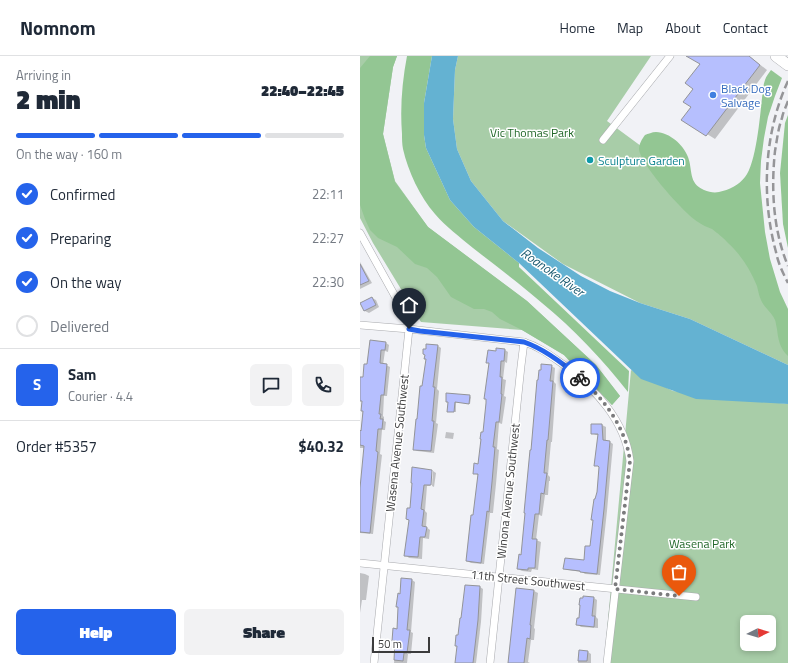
<!DOCTYPE html>
<html lang="en">
<head>
<meta charset="utf-8">
<style>
	:root { --surface:#fff; --page:#f2f2f3; --text:#1f2937; --muted:#747a83; --line:#e0e1e3; --accent:#2563eb }
	body { margin:0; font-family:"Titillium Web",sans-serif; background:var(--page); color:var(--text); height:100vh; display:flex; flex-direction:column; font-size:15px; white-space:nowrap }
	* { box-sizing:border-box; margin:0 }
	p { font-size:13px; color:var(--muted) }
	.icon { flex:none; width:22px; height:22px; fill:none; stroke:currentColor; stroke-width:2; stroke-linecap:round; stroke-linejoin:round }
	.map { position:relative; flex:1; overflow:hidden }
	.side { display:flex; flex-direction:column; background:var(--surface); width:360px }
	.side>* { flex:none }
	.needle { width:26px; rotate:85deg }
	.controls { position:absolute; left:380px; top:559px; display:grid; gap:8px }
	.controls a { display:grid; place-items:center; width:36px; height:36px; border-radius:6px; background:var(--surface); box-shadow:0 2px 6px #0003; font-size:20px }
	.scale { position:absolute; left:12px; bottom:10px; width:58px; box-sizing:border-box; padding-left:4px; border:2px solid #3b3b3c; border-top:0; font-size:11px; line-height:14px; white-space:nowrap; color:#3b3b3c; -webkit-text-stroke:3px #fff; paint-order:stroke }
	.pin { position:absolute; display:grid; place-items:center; width:34px; height:34px; color:#fff; margin:-41px -17px; border-radius:50% 50% 50% 0; rotate:-45deg; box-shadow:0 0 4px #0007 }
	.pin .icon { rotate:45deg }
	.courier { position:absolute; display:grid; place-items:center; width:40px; height:40px; margin:-20px; border:3px solid #2563eb; border-radius:50%; background:#fff; color:#222; box-shadow:0 1px 5px #0007 }
	.head em { font-style:normal; font-weight:800 }
	.head div { display:flex; flex-direction:column-reverse }
	.head { display:flex; align-items:center; justify-content:space-between; height:68px; padding:0 16px }
	h1 { font-size:26px; font-weight:800; line-height:30px }
	.bar { display:grid; grid-template-columns:repeat(4,1fr); gap:6px 4px; align-content:center; height:48px; padding:0 16px }
	.bar i { height:5px; border-radius:3px; background:var(--line) }
	.bar .current { background:var(--accent) }
	.bar p { grid-column:span 4 }
	.line { display:flex; align-items:center; gap:10px; padding:0 16px; border-top:1px solid var(--line) }
	.line div { flex:1 }
	.round { display:grid; place-items:center; flex:none; width:42px; height:42px; border-radius:6px; background:var(--page) }
	ol { padding:0 16px; list-style:none }
	li { display:flex; align-items:center; gap:12px; height:44px }
	li p { margin-inline-start:auto }
	li .icon { padding:4px; border-radius:50%; background:var(--accent); color:#fff; stroke-width:4 }
	li:last-child { color:var(--muted) }
	li i { width:22px; height:22px; border:2px solid var(--line); border-radius:50% }
	.button { display:flex; gap:8px; margin-top:auto; padding:8px 16px }
	.button a { flex:1; height:46px; border-radius:6px; background:var(--accent); color:#fff; font-size:16px; font-weight:800; line-height:46px; text-align:center }
	.button a+a { background:var(--page); color:var(--text) }
	header { display:flex; align-items:center; gap:24px; box-sizing:border-box; height:56px; padding:0 20px; background:var(--surface); border-bottom:1px solid var(--line) }
	header strong { font-size:19px }
	nav { display:flex; gap:22px; margin-inline-start:auto; font-size:14px }
	main { display:flex; flex:1; min-height:0 }
	.map>svg:first-child { display:block }
</style>
</head>
<body>
<header>
<strong>Nomnom</strong>
<nav><a>Home</a><a>Map</a><a>About</a><a>Contact</a></nav>
</header>
<main>
<section class="side">
<div class="head"><div><h1>2 min</h1><p>Arriving in</p></div><em>22:40–22:45</em></div>
<div class="bar"><i class="current"></i><i class="current"></i><i class="current"></i><i></i><p>On the way · 160 m</p></div>
<ol>
<li><svg class="icon" aria-label="check" viewBox="0 0 24 24"><path d="M5 12l5 5 9-10"/></svg>Confirmed<p>22:11</p></li>
<li><svg class="icon" aria-label="check" viewBox="0 0 24 24"><path d="M5 12l5 5 9-10"/></svg>Preparing<p>22:27</p></li>
<li><svg class="icon" aria-label="check" viewBox="0 0 24 24"><path d="M5 12l5 5 9-10"/></svg>On the way<p>22:30</p></li>
<li><i></i>Delivered</li>
</ol>
<div class="line" style="height:72px"><b class="round" style="background:var(--accent);color:#fff">S</b><div><b>Sam</b><p>Courier · 4.4</p></div><a class="round"><svg class="icon" aria-label="chat" viewBox="0 0 24 24"><path d="M4 5h16v11H9l-5 4z"/></svg></a><a class="round"><svg class="icon" aria-label="phone" viewBox="0 0 24 24"><path d="M5 4h4l2 5-3 2q2 4 5 5l2-3 5 2v4C11 20 4 13 5 4z"/></svg></a></div>
<div class="line" style="height:52px"><div>Order #5357</div><b>$40.32</b></div>
<div class="button"><a>Help</a><a>Share</a></div>
</section>
<div class="map">
<svg width="428" height="607" viewBox="0 0 428 607">
	<rect width="100%" height="100%" fill="#f1f2f6"/>
	<g fill="#a8cda8" fill-rule="evenodd">
		<path d="M0 0H37L33 11 23 78 35 125 68 171 167 245 236 309 260 340 252 349 204 299 162 274 61 266 13 187 0 162Z"/>
		<path d="M98 0H291L247 65 380 163 428 274V309L330 263 280 247 203 208 143 165 111 125 97 93 93 63 95 14Z"/>
		<path d="M271 314 313 335 428 348V607H244ZM387 566H409V588H387Z"/>
	</g>
	<g fill="#93c693">
		<path d="M10 0H37L33 11 23 78 35 126 68 171 167 245 236 309 260 340 252 349 204 299 162 274 140 263 132 256 124 253H114L91 241 77 221 67 212 55 208 37 191 18 182 10 174 5 163 0 149V12Z"/>
		<path d="M47 0H72L64 47V79L66 92 90 144 114 171 159 207V211L269 315 268 336C242 303 214 273 182 247 160 228 136 210 113 192 100 181 86 171 75 158 60 141 48 115 43 93 42 88 42 83 42 78 40 52 42 26 47 0Z"/>
		<path d="M411 14 422 22 415 40 408 61 404 82 401 105 400 127 405 176 410 203 420 236 428 253V300C420 293 418 283 417 273 416 270 416 266 415 264 412 256 404 252 401 244 399 240 398 234 397 230 390 213 381 199 368 187 364 182 357 177 352 173 347 171 342 169 338 166 324 157 280 108 279 93 279 88 282 83 285 79 288 78 292 76 296 76 310 77 323 88 328 101 333 114 328 127 344 134 349 136 354 137 359 136 369 134 379 129 385 121 396 108 400 61 402 42 403 36 403 29 405 24 406 20 409 17 411 14Z"/>
		<path d="M428 59V192L423 168 420 117 425 67Z"/>
	</g>
	<path fill="#64b2d2" d="M72 0H98L95 14 93 63 97 93 111 125 143 165 178 192 221 220 250 235 280 247 330 263 428 309V348L336 343 281 323 159 207 114 171 90 144 66 92 64 79V47Z"/>
	<g fill="#0003">
		<path d="M328 0H389L407 14 355 83 323 63 332 50 335 33 341 8Z"/>
		<path d="M0 206 12 227 0 233Z"/>
		<path d="M12 242 16 244 19 251 9 257 5 255 1 247Z"/>
		<path d="M26 287 29 289 28 296 25 295 23 309H26L30 311 27 340H24L23 360 24 361V365L26 366 25 374H22L20 398 22 399 13 478 0 477V442L5 392H0V375L2 376 3 345H0V322H4L8 309Z"/>
		<path d="M78 290 81 292 77 333 79 335 76 367 78 368 74 397 57 395 54 393 67 303 66 294Z"/>
		<path d="M145 294 148 296 147 307 145 306 143 323 146 324 144 340 146 341 142 368 139 367 137 393 139 394 136 428 133 457H130L124 508 111 507 107 505 114 460 118 419 114 417 119 409 124 377 130 308 127 306 137 296Z"/>
		<path d="M191 310 195 312 194 326 196 328 192 386H191L188 419 190 421V425H189L188 439H185L182 460 179 459 176 484 181 486 178 514 172 513 171 516 162 515 158 513 162 500Z"/>
		<path d="M110 340 111 341 110 348 96 346V356L88 355 89 346Z"/>
		<path d="M232 369H242L246 371V385L250 386 253 388 247 455 240 519 225 518 222 516 208 514 204 512 225 505 231 491 240 411 235 409 239 379H236L232 377Z"/>
		<path d="M86 376 94 377 93 383 85 382Z"/>
		<path d="M53 413 72 415H71L70 430H67L65 455 67 457 66 471 70 474 69 483 63 482 62 503 49 502 46 499 50 465 47 463 51 453Z"/>
		<path d="M73 415 76 417 74 431 72 430Z"/>
		<path d="M0 517 5 518 9 520 6 544H2L0 557Z"/>
		<path d="M52 524 55 526 51 576 53 577 51 598H48L47 607H34L36 586 33 584 37 574 40 539Z"/>
		<path d="M120 531 123 533 121 566 116 607H96L99 580Z"/>
		<path d="M174 535 178 537 174 572 175 573 174 584H171L168 606 170 607H149Z"/>
		<path d="M234 542 237 544 236 561 238 563V572L221 571 217 568 219 563Z"/>
		<path d="M219 595 228 596 231 598V607H218Z"/>
	</g>
	<g fill="#b6bffe" stroke="#939498">
		<path d="M326 0H389L400 9 346 80 321 64 331 51 323 46 333 33 325 27 340 8Z"/>
		<path d="M0 208 9 225 0 229Z"/>
		<path d="M12 241 16 249 4 255 0 247Z"/>
		<path d="M10 284 26 286 25 294H21L20 307 27 308 24 339H21L19 358H21L20 363H23L22 373H18L16 395 18 396 10 477 0 476V432L4 390 0 389V374L1 375 3 355H1L2 345H0V321H3L4 308H7Z"/>
		<path d="M66 288 78 289 73 331H75L72 365H74L71 395 53 394 56 363H57L60 330H62L66 303H64L65 299 63 298V293H66Z"/>
		<path d="M136 292 145 293 144 305H141L140 321H142L141 338H142L139 366H136L133 391H135L132 426 129 456 127 455 121 507 106 505 111 459H113L118 418H113L114 407 118 408 121 383H120L121 376H123L126 347V343H124L129 307H126L128 294 136 295Z"/>
		<path d="M181 308 192 309 190 325H193L188 384H187L184 417H187L184 438 181 437 179 458H175L172 483H177L175 512H168V514L157 513 159 498 161 499 165 457H164L170 394H171L177 324H178L179 314H181Z"/>
		<path d="M86 337 110 339 109 348 95 346 94 356H87L88 346H86Z"/>
		<path d="M231 368H242L243 384 250 385 244 453 237 518 220 516V515L203 513 205 502 224 504 225 490H230L233 464H231L234 443H235L237 436 239 411 238 410H234L238 378H231Z"/>
		<path d="M52 411 72 414 71 429H64L61 453 64 454 62 470 67 471 65 481H60L58 501 44 500 49 464 46 463 47 452H50L52 427H51Z"/>
		<path d="M41 522 52 523 47 574H50L47 597H44L43 605 34 604 35 585H32L33 572 37 573 38 551H36L38 537 40 538Z"/>
		<path d="M105 529 120 530 118 564 113 607H95L97 590H95L96 579H98L100 562H101Z"/>
		<path d="M156 532 174 534 170 569H171L170 583 167 582 164 607H148Z"/>
		<path d="M223 540 234 541 232 560H235L234 571 216 569 217 562H219L220 549H219L220 542H223Z"/>
		<path d="M219 594 228 595 227 605H218Z"/>
	</g>
	<g fill="none" stroke-linecap="round" stroke-linejoin="round">
		<g stroke="#a9aaae" stroke-width="8">
			<g id="street">
				<path d="M243 84 310 0"/>
				<path d="M0 177 46 260 49 273 14 607"/>
				<path d="M0 269 49 273 164 286C180 291 191 300 204 309 235 333 265 364 270 405L247 607"/>
				<path d="M0 507 336 541"/>
				<path d="M130 607 161 310 164 286"/>
			</g>
		</g>
		<g stroke="#a9aaae" stroke-width="12">
			<path id="primary" d="M416 0 428 9"/>
		</g>
		<use href="#street" stroke="#fff" stroke-width="7"/>
		<use href="#primary" stroke="#fff" stroke-width="11"/>
		<g stroke="#959598" stroke-width="2.5" stroke-dasharray="8 4" stroke-linecap="butt">
			<path d="M428 25C404 77 401 141 416 196 418 207 423 217 428 227"/>
			<path d="M428 45C426 51 423 56 422 62 418 73 417 84 415 95 411 133 413 174 428 210"/>
		</g>
	</g>
	<g fill="none" stroke-linecap="round" stroke-linejoin="round">
		<path stroke="#7b7b7d" stroke-width="4" stroke-dasharray="0 7.2" d="M220 322C244 343 266 372 270 405L255 533 319 540"/>
		<path stroke="#2563eb" stroke-width="5" d="M49 273 60 275 164 286C184 293 204 308 220 322"/>
	</g>
	<circle fill="#3f7fe0" stroke="#fff" stroke-width="1.5" cx="353" cy="39" r="4"/>
	<circle fill="#0f9aa8" stroke="#fff" stroke-width="1.5" cx="230" cy="104" r="4"/>
	<g text-anchor="middle" dominant-baseline="central" stroke-width="3" stroke-linejoin="round" paint-order="stroke">
		<g font-size="12" fill="#366cbe" stroke="#fff" text-anchor="start">
			<text x="361" y="32">Black Dog<tspan x="361" dy="14">Salvage</tspan></text>
		</g>
		<g font-size="12" fill="#216728" stroke="#fff">
			<text x="172" y="76">Vic Thomas Park</text>
			<text x="342" y="487">Wasena Park</text>
		</g>
		<g font-size="12" fill="#0d838f" stroke="#fff" text-anchor="start">
			<text x="238" y="104">Sculpture Garden</text>
		</g>
		<g font-size="12" fill="#3b3b3c" stroke="#fff">
			<text transform="translate(37 387) rotate(-84)">Wasena Avenue Southwest</text>
			<text transform="translate(148 435) rotate(-84)">Winona Avenue Southwest</text>
			<text transform="translate(168 524) rotate(6)">11th Street Southwest</text>
		</g>
		<g font-size="13" font-style="italic" fill="#1b5a70" stroke="#fff">
			<text transform="translate(193 216) rotate(35)">Roanoke River</text>
		</g>
	</g>
</svg>
<div class="controls">
<a><svg class="needle" viewBox="-14 -14 28 28"><path d="M0-13l5 13h-10z" fill="#e53935"/><path d="M0 13l5-13h-10z" fill="#747a83"/></svg></a>
</div>
<div class="scale">50 m</div>
<div class="pin" style="left:319px;top:540px;background:#ea580c"><svg class="icon" aria-label="bag" viewBox="0 0 24 24"><path d="M5 8h14l-1 12H6zM9 8a3 3 0 0 1 6 0"/></svg></div>
<div class="pin" style="left:49px;top:273px;background:#1f2937"><svg class="icon" aria-label="home" viewBox="0 0 24 24"><path d="M3 11l9-7 9 7M6 9v11h12V9"/></svg></div>
<div class="courier" style="left:220px;top:322px"><svg class="icon" aria-label="bike" viewBox="0 0 24 24"><circle cx="6" cy="16" r="4"/><circle cx="18" cy="16" r="4"/><path d="M6 16l4-8h5l3 8M10 8l3 8H6M13 5h3"/></svg></div>
</div>
</main>
</body>
</html>
